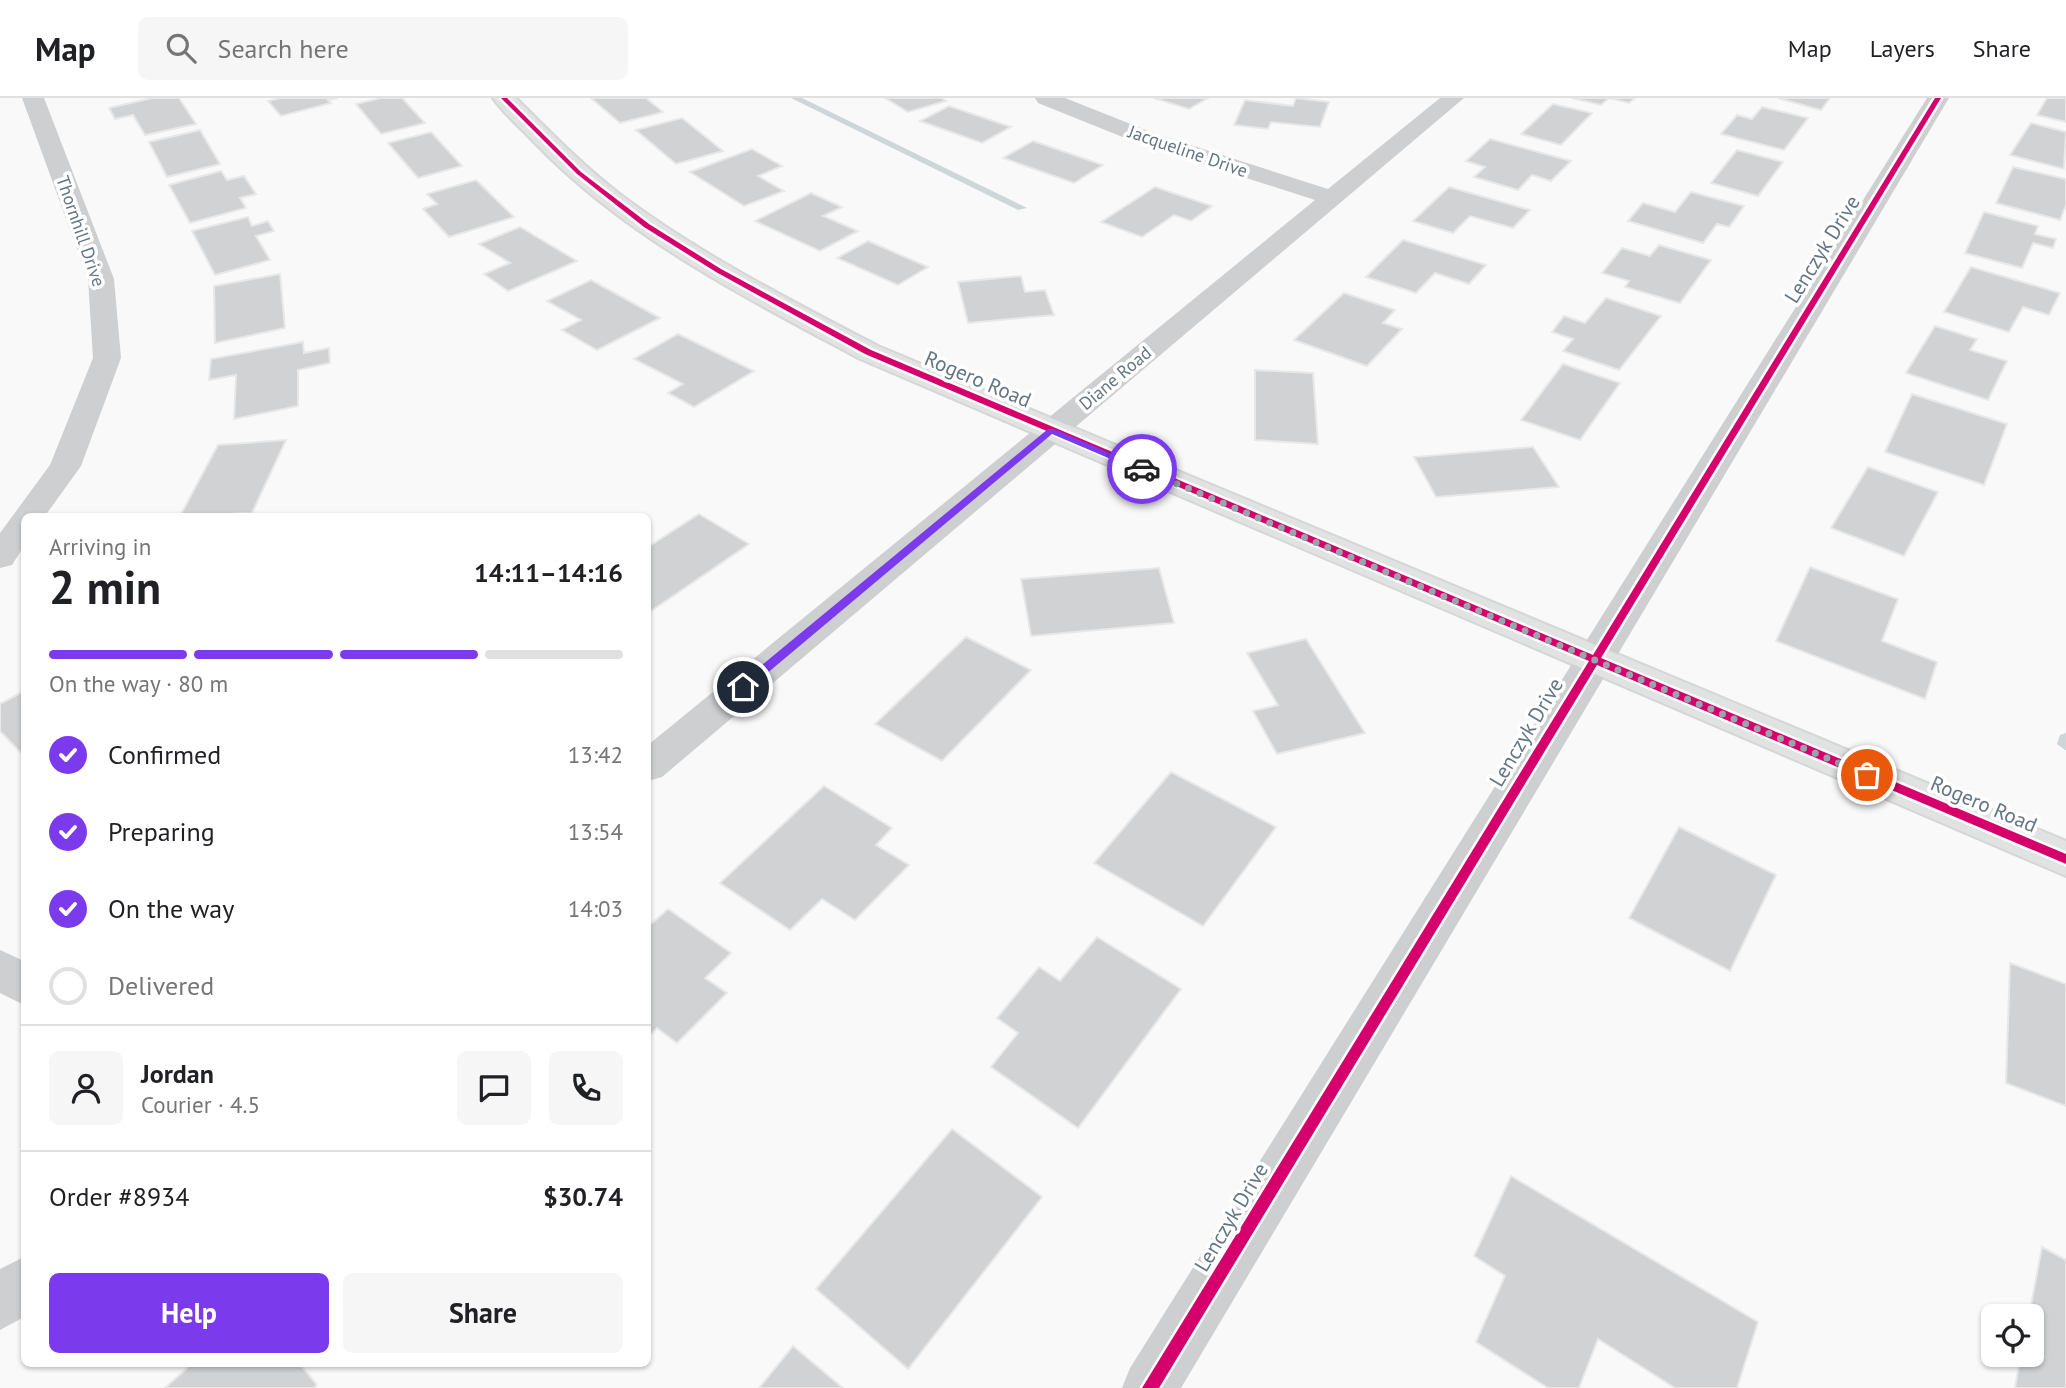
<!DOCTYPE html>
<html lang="en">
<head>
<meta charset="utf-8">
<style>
	:root { --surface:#fff; --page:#f6f6f6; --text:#202124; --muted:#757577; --line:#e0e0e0; --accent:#7c3aed }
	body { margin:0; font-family:"PT Sans",sans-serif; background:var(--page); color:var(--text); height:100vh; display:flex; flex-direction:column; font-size:26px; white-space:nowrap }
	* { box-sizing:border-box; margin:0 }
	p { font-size:23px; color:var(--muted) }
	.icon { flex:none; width:38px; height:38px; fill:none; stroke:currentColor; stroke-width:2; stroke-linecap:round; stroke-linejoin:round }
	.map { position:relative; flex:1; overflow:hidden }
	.side { position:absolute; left:21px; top:415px; width:630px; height:854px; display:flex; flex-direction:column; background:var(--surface); border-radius:10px; box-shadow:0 2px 5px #0004 }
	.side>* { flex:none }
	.fabs { position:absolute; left:1981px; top:1206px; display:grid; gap:14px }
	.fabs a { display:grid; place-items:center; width:63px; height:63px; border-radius:10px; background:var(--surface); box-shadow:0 2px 5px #0004; font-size:35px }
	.pin { position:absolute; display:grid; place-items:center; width:60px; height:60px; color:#fff; margin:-30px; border:4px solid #fff; border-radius:50%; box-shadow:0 2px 7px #0007 }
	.courier { position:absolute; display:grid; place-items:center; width:70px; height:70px; margin:-35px; border:5px solid #7c3aed; border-radius:50%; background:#fff; color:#222; box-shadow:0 2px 9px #0007 }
	.summary em { font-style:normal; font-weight:600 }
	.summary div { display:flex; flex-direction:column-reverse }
	.summary { display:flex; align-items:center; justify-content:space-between; height:119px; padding:0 28px }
	h1 { font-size:46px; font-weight:600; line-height:52px }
	.bar { display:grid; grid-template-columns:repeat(4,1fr); gap:10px 7px; align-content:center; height:84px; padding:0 28px }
	.bar i { height:9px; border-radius:5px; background:var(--line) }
	.bar .active { background:var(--accent) }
	.bar p { grid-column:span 4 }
	.line { display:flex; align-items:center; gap:18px; padding:0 28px; border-top:2px solid var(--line) }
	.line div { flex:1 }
	.round { display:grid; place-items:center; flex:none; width:74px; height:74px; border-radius:10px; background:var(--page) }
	ol { padding:0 28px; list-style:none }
	li { display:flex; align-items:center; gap:21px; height:77px }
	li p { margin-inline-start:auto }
	li .icon { padding:7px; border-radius:50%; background:var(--accent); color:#fff; stroke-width:4 }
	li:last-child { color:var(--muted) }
	li i { width:38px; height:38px; border:4px solid var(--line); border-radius:50% }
	.cta { display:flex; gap:14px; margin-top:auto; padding:14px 28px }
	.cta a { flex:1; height:80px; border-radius:10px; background:var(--accent); color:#fff; font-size:28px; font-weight:600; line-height:80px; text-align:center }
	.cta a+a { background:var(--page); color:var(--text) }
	header { display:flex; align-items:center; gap:42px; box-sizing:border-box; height:98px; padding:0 35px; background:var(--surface); border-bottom:2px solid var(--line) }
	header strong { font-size:33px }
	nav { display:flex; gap:38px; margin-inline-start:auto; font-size:24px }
	.search { width:490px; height:63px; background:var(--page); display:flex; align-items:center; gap:18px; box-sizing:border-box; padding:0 24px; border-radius:10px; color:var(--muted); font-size:26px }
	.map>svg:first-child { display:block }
</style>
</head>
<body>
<header>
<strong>Map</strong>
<div class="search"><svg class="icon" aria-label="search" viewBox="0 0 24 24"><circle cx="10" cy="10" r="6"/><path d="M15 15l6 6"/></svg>Search here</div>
<nav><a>Map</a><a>Layers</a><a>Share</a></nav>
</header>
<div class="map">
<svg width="2066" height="1290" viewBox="0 0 2066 1290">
	<rect width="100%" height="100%" fill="#f9f9f9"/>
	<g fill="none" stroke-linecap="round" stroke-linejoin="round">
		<g fill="#ced6d9" fill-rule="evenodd">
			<path d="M791 0H802L1027 110 1018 112Z"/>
			<path d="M2066 635V652H2065L2057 646 2060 637Z"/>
		</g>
	</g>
	<g fill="#d0d2d3" stroke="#e8e8e8" stroke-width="2">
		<path d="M152 0H179L196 26 145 37 133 17 115 21 109 10Z"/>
		<path d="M281 0H338L328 2 331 5 281 18 268 3Z"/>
		<path d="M381 0H402L425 25 381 36 356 6Z"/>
		<path d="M591 0H646L663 14 620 25Z"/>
		<path d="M885 0H941L946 3 908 14Z"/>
		<path d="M1154 0H1208L1189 11Z"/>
		<path d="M1296 0 1329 4 1320 29 1271 24 1268 31 1234 27 1245 2 1293 8Z"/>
		<path d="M1572 0H1635L1629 5 1609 0 1601 7Z"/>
		<path d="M1778 0H1830L1821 12Z"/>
		<path d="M2047 0H2066V24L2037 17Z"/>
		<path d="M1553 6 1592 15 1561 47 1521 36Z"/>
		<path d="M949 8 1011 29 982 45 920 23Z"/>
		<path d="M1762 9 1808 20 1784 52 1721 36 1737 17 1752 21Z"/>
		<path d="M682 20 723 53 676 66 636 32Z"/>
		<path d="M2031 25 2066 34 2064 71 2010 57Z"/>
		<path d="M200 32 220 66 167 79 149 44Z"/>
		<path d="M431 34 462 68 418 80 388 45Z"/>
		<path d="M1490 41 1571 63 1551 83 1532 77 1518 92 1474 79 1485 69 1466 63Z"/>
		<path d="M1033 43 1103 67 1074 85 1003 60Z"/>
		<path d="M752 51 782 68 758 78 784 93 744 108 690 74Z"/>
		<path d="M1737 52 1783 64 1758 98 1711 85Z"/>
		<path d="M2013 69 2066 81V107L2060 122 1996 105Z"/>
		<path d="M221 73 227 82 244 78 256 96 240 100 246 110 190 125 169 87Z"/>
		<path d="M476 82 514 119 449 139 423 111 437 106 427 96Z"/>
		<path d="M1155 89 1212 108 1191 123 1174 117 1142 139 1101 124Z"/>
		<path d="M1449 89 1530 112 1513 130 1470 118 1453 135 1413 123Z"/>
		<path d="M1691 94 1744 108 1729 129 1717 126 1703 145 1628 123 1643 105 1675 114Z"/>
		<path d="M811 95 842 109 823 118 858 133 820 153 755 123Z"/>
		<path d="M1984 114 2038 128 2035 136 2056 141 2053 150 2033 145 2022 170 1965 155Z"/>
		<path d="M248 119 252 128 268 123 274 133 256 138 270 162 215 177 192 133Z"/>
		<path d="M520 129 577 163 508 193 484 176 510 165 479 146Z"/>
		<path d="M1403 142 1486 167 1469 186 1435 175 1416 195 1366 179Z"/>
		<path d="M868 143 928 169 898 187 837 160Z"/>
		<path d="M1659 147 1711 162 1680 205 1625 189 1629 183 1602 175 1622 150 1650 158Z"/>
		<path d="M1971 169 2060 195 2049 217 2023 209 2009 234 1944 214Z"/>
		<path d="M280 176 285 230 215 245 214 188Z"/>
		<path d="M1021 178 1025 194 1045 192 1054 217 968 225 958 184Z"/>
		<path d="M591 182 660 220 597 252 562 232 581 222 547 203Z"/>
		<path d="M1344 195 1395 212 1383 225 1402 231 1367 268 1294 242Z"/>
		<path d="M1606 200 1661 218 1619 272 1563 253 1573 241 1552 234 1564 218 1585 225Z"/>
		<path d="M1935 228 1977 241 1970 252 2007 263 1988 302 1906 275Z"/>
		<path d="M678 236 754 273 694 309 668 295 683 286 634 261Z"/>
		<path d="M303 244 304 255 329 250 330 265 298 272V308L234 321 236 277 209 282 211 261Z"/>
		<path d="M1563 266 1620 285 1580 342 1521 322Z"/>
		<path d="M1255 272 1313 275 1318 346 1255 342Z"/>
		<path d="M1912 296 2007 326 1984 387 1885 354Z"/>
		<path d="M286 342 252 415 180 418 218 347Z"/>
		<path d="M1533 349 1559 389 1436 399 1414 359Z"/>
		<path d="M1868 369 1938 394 1904 458 1831 430Z"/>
		<path d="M699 416 749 446 648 515V445L651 447Z"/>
		<path d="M1810 469 1898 501 1882 543 1937 564 1925 601 1776 543Z"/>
		<path d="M1159 470 1174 525 1031 538 1021 481Z"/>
		<path d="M966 539 1031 572 942 663 875 626Z"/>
		<path d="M1306 541 1365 635 1277 656 1253 613 1278 607 1247 555Z"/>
		<path d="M24 593V658L0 633V606Z"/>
		<path d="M1171 674 1276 729 1203 828 1094 765Z"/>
		<path d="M824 688 892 730 876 747 909 767 855 822 822 801 790 832 720 785Z"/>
		<path d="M1679 729 1776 777 1730 873 1629 820Z"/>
		<path d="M668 811 731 855 705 880 727 895 677 945 657 930 648 940V829Z"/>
		<path d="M1097 839 1181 891 1078 1030 991 969 1018 935 997 920 1039 869 1060 883Z"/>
		<path d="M2010 865 2066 886V1008L2006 985Z"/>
		<path d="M952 1031 1042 1099 908 1271 816 1191Z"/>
		<path d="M1511 1078 1758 1224 1737 1290H1675L1598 1241 1579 1290H1548L1476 1244 1505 1178 1474 1158Z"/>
		<path d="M2042 1149 2066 1162V1290H2015L2021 1256H2032V1218H2029Z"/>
		<path d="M793 1248 843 1290H759Z"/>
		<path d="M193 1265H299L317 1287 314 1290H165Z"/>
	</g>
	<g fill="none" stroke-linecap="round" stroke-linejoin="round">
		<g stroke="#d5d6d7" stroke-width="4">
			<path id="secondary" d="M493 0H516C550 34 583 68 621 97 701 157 790 202 878 248L2066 743V778L858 260C743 198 625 139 533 43 520 29 504 16 493 0Z"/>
		</g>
		<g fill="#cecfd0" fill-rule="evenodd">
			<path d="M22 0H44L114 181 121 260 81 368 45 418H24V448L12 467 0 470V435L50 367 93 260 88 181Z"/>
			<path d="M1035 0H1065L1156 36 1328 91 1440 0H1464L662 679 648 683V647L1315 102 1140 46 1038 5Z"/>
			<path d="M1927 0H1949L1181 1290H1122L1130 1270Z"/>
			<path d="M0 852 24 863V907L0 895Z"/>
			<path d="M24 1159V1219L0 1232V1171Z"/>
		</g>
		<use href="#secondary" fill="#e1e2e2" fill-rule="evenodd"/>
		<g stroke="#fff" stroke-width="5">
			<path id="cycleway" d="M501 0H507L581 74 649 126 721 171 871 252 1593 557 1935 0H1941L1601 560 2066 756V766L1597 567 1159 1290H1142L1589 563 865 256 716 174 644 129 577 76Z"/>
		</g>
		<use href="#cycleway" fill="#d6006c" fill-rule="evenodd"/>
	</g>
	<path fill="#7c3aed" d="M1048 331H1054L1147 371 1139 373 1052 336 747 592H739V586Z"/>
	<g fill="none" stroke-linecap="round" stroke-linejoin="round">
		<path stroke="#99a4ac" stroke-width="7" stroke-dasharray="0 12.6" d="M1142 371 1867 677"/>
	</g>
	<g text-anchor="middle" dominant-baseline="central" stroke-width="7" stroke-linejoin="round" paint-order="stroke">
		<g font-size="18" fill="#657683" stroke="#fff">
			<text transform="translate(1188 53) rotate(19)">Jacqueline Drive</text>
			<text transform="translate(81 133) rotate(71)">Thornhill Drive</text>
			<text transform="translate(1115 280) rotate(-40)">Diane Road</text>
		</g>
		<g font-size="21" fill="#657683" stroke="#fff">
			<text transform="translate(1822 151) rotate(-58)">Lenczyk Drive</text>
			<text transform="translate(978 281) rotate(23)">Rogero Road</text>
			<text transform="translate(1526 634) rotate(-59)">Lenczyk Drive</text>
			<text transform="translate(1984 706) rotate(23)">Rogero Road</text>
			<text transform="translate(1231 1119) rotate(-59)">Lenczyk Drive</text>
		</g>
	</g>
</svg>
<div class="fabs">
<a><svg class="icon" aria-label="locate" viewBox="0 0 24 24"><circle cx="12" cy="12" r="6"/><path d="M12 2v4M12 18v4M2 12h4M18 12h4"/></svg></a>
</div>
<div class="pin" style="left:1867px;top:677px;background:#ea580c"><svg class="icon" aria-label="bag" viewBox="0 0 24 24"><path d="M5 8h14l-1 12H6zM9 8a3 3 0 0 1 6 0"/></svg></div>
<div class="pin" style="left:743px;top:589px;background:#1f2937"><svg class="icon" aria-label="home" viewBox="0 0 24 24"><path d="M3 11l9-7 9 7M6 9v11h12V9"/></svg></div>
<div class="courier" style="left:1142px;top:371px"><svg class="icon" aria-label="car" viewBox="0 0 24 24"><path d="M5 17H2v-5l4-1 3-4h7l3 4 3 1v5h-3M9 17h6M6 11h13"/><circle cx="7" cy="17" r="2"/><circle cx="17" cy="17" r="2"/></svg></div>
<section class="side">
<div class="summary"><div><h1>2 min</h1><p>Arriving in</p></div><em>14:11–14:16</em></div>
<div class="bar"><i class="active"></i><i class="active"></i><i class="active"></i><i></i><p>On the way · 80 m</p></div>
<ol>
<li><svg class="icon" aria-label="check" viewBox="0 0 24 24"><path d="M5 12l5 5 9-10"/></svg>Confirmed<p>13:42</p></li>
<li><svg class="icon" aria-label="check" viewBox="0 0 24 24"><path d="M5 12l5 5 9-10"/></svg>Preparing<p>13:54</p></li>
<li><svg class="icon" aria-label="check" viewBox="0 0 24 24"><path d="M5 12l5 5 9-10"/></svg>On the way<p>14:03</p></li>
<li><i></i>Delivered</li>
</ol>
<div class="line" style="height:126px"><a class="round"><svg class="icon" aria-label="person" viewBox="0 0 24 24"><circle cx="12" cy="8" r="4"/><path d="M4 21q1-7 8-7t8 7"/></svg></a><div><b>Jordan</b><p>Courier · 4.5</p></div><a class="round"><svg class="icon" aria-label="chat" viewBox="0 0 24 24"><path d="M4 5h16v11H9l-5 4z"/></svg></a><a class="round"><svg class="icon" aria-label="phone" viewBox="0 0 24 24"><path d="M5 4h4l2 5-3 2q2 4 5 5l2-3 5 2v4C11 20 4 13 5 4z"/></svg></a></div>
<div class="line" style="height:91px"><div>Order #8934</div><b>$30.74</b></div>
<div class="cta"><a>Help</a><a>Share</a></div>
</section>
</div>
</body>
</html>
